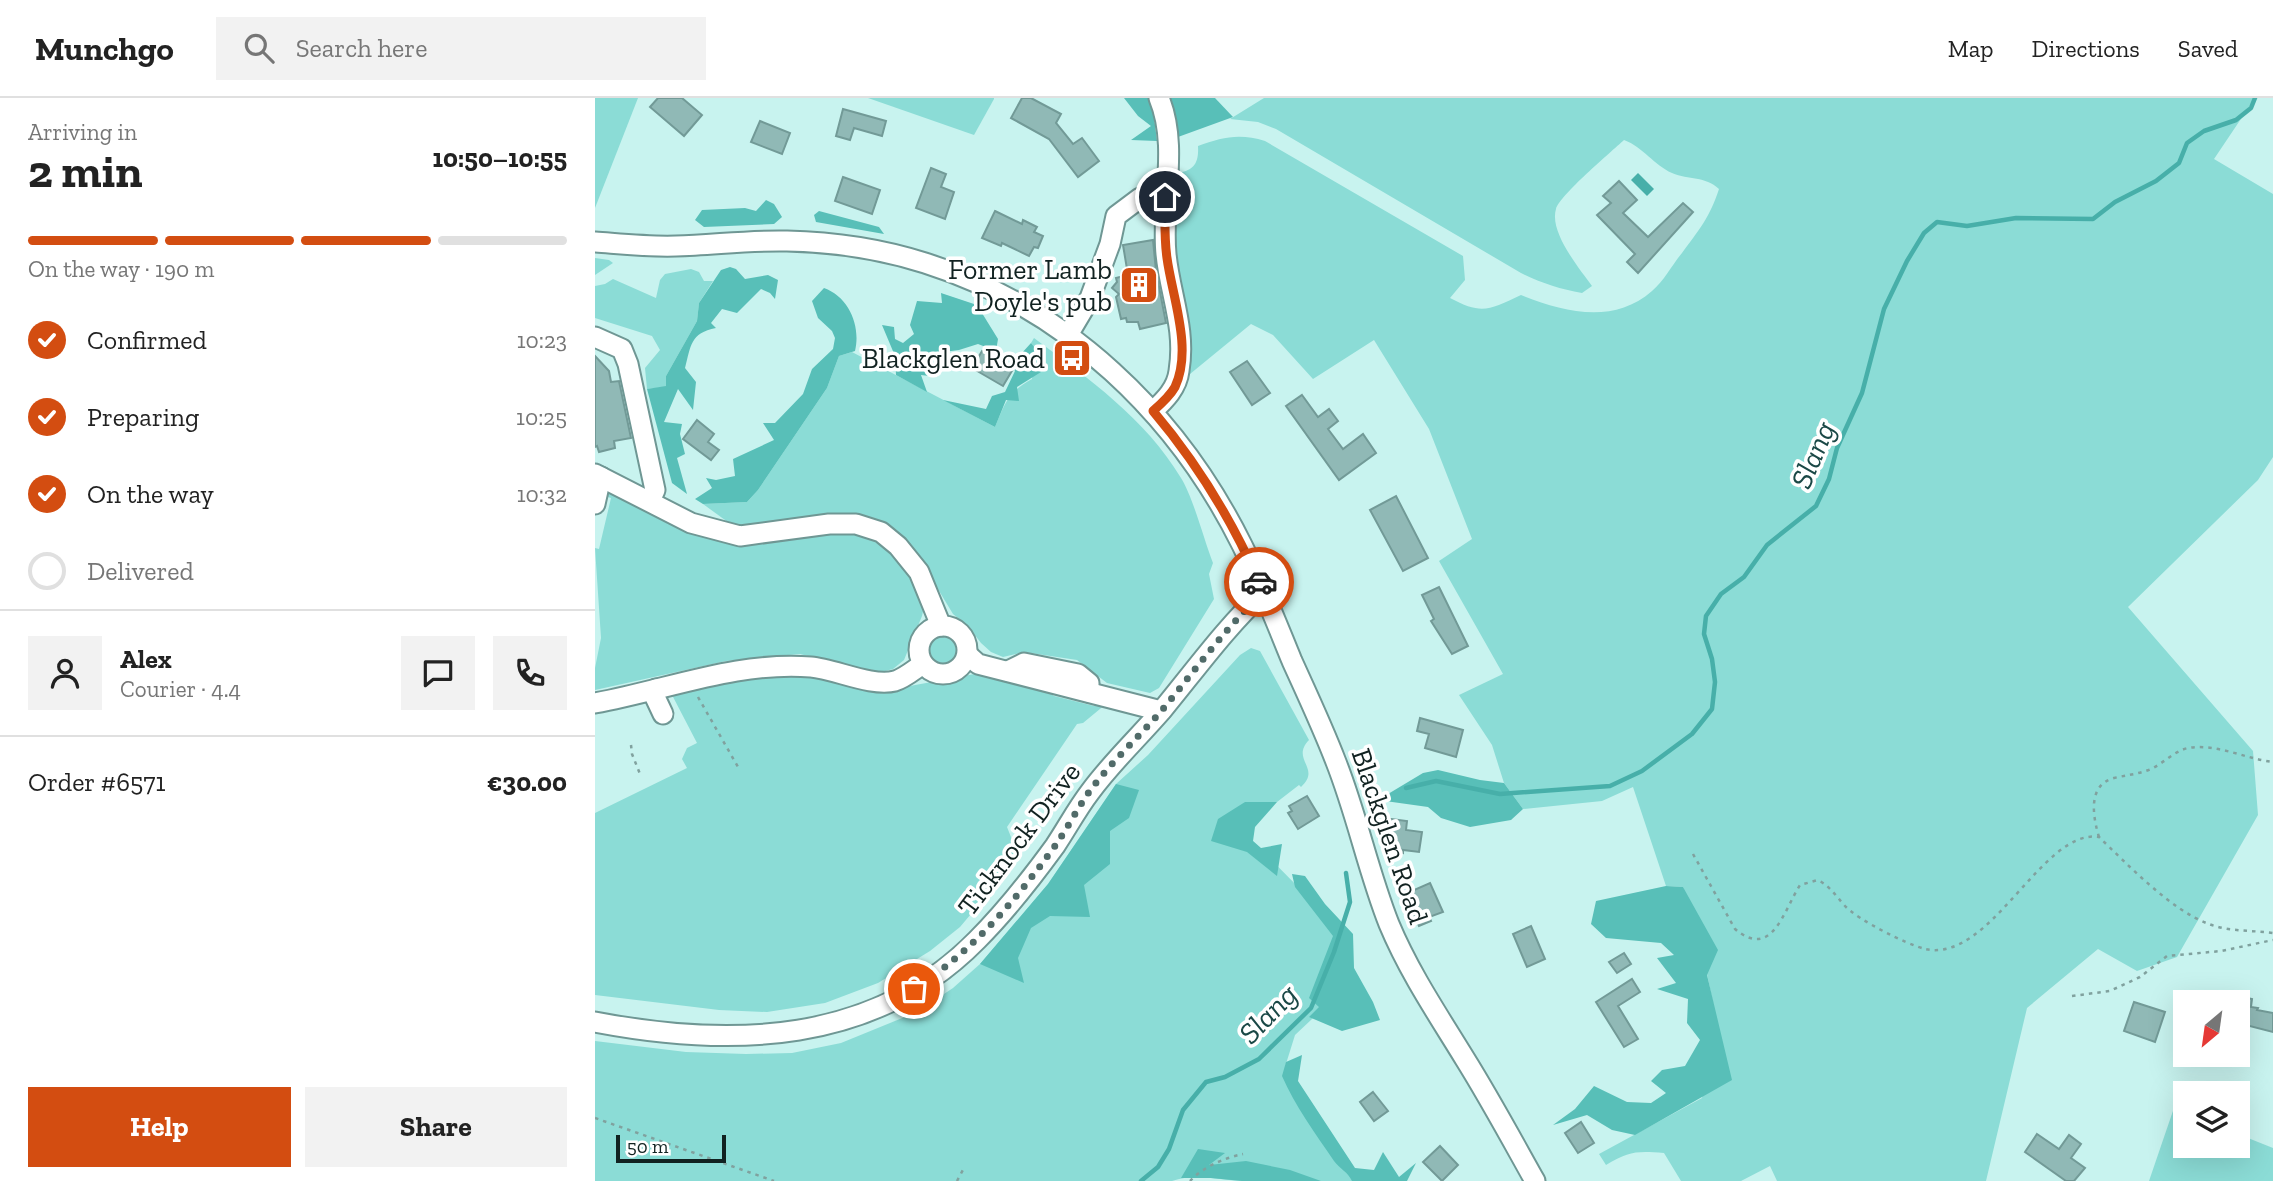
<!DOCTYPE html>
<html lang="en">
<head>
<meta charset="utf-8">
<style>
	:root { --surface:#fff; --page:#f2f2f2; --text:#222; --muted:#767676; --line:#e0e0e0; --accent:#d34d11 }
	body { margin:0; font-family:"Zilla Slab",serif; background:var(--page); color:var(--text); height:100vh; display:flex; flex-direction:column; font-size:26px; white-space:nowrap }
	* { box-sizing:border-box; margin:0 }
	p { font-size:23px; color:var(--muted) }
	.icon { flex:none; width:38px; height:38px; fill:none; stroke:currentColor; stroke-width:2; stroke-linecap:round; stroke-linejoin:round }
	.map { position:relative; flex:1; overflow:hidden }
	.panel { display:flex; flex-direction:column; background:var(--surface); width:595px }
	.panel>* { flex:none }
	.needle { width:46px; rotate:209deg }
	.buttons { position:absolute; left:1578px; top:892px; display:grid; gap:14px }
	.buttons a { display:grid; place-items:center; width:77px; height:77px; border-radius:0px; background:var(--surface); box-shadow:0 7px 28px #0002; font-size:35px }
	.scale { position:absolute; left:21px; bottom:18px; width:110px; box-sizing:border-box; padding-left:7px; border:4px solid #112221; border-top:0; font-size:19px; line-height:24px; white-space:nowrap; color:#112221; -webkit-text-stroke:5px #fff; paint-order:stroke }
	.pin { position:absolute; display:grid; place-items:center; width:60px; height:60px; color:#fff; margin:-30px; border:4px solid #fff; border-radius:50%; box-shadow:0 2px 7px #0007 }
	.courier { position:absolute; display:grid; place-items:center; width:70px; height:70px; margin:-35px; border:5px solid #d34d11; border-radius:50%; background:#fff; color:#222; box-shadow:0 2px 9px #0007 }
	.headline em { font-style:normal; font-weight:700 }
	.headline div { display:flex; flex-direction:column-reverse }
	.headline { display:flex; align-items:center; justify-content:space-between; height:119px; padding:0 28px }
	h1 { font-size:46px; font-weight:700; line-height:52px }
	.bar { display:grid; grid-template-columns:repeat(4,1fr); gap:10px 7px; align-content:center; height:84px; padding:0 28px }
	.bar i { height:9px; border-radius:5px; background:var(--line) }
	.bar .current { background:var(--accent) }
	.bar p { grid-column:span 4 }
	.line { display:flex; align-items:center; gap:18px; padding:0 28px; border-top:2px solid var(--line) }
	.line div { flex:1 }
	.round { display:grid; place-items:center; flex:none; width:74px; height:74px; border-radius:0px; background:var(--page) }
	ol { padding:0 28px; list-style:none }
	li { display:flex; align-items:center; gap:21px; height:77px }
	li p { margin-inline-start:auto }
	li .icon { padding:7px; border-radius:50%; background:var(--accent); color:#fff; stroke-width:4 }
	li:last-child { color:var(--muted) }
	li i { width:38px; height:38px; border:4px solid var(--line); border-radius:50% }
	.cta { display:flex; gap:14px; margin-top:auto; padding:14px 28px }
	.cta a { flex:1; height:80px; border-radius:0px; background:var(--accent); color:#fff; font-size:28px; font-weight:700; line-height:80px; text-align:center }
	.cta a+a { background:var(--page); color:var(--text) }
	header { display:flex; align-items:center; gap:42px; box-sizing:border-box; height:98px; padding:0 35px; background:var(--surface); border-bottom:2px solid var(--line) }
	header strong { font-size:33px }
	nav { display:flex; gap:38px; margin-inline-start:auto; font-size:24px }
	.search { width:490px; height:63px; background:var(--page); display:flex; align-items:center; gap:18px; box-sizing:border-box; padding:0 24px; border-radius:0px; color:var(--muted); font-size:26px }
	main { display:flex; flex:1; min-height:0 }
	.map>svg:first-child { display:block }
</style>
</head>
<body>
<header>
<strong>Munchgo</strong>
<div class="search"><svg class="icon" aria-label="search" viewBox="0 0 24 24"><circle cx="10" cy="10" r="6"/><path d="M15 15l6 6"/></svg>Search here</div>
<nav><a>Map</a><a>Directions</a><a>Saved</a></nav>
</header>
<main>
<section class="panel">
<div class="headline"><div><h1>2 min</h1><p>Arriving in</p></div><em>10:50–10:55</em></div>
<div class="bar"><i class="current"></i><i class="current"></i><i class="current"></i><i></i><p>On the way · 190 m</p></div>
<ol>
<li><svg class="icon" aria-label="check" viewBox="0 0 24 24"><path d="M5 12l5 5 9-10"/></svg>Confirmed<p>10:23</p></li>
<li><svg class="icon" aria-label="check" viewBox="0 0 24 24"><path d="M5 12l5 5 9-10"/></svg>Preparing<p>10:25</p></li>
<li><svg class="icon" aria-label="check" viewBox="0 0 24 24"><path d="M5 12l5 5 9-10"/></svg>On the way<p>10:32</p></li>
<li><i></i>Delivered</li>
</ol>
<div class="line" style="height:126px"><a class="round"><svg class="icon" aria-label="person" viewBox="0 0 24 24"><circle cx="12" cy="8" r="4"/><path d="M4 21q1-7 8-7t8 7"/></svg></a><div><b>Alex</b><p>Courier · 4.4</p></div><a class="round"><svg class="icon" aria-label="chat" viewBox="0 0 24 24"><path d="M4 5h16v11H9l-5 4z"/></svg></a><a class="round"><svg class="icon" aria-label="phone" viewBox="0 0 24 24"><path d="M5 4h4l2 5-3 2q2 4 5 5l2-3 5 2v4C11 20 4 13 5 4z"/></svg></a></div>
<div class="line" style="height:91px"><div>Order #6571</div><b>€30.00</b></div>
<div class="cta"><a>Help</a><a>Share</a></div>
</section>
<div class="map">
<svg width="1678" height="1083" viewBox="0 0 1678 1083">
	<rect width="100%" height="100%" fill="#c8f3ef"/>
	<g fill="#8bdcd6">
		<path d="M0 0H43L0 110Z"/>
		<path d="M273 0H399V1L379 37Z"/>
		<path d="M669 0H1660L1619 61 1678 96V359L1663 382 1533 509 1658 653 1663 717 1582 859 1542 873 1503 851 1432 910 1391 1083H1182L1175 1068 1146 1083H1086L1069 1055C1042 1053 1034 1053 1011 1067L1004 1056 1107 1000 1122 924 1112 876 1088 789 1071 788 1038 689 1007 703 928 711 909 685 897 647 864 597 908 576 844 463 877 441 834 331 779 242 718 281 678 237 656 226 595 276 593 223 578 171 581 75C599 73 604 65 603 48 627 39 645 35 670 43L868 158 870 182 855 200C887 217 894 212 926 197 969 214 1018 227 1057 193 1069 183 1077 167 1087 155 1104 132 1115 119 1124 91 1110 78 1094 82 1077 75 1059 67 1048 49 1029 42 1016 54 965 97 961 111 954 134 984 170 997 188L987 195C965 191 946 185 926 175L681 31 663 24 635 21Z"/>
		<path d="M0 160 14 162 18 165 0 177Z"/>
		<path d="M96 171 104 174 109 183H118L104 205 102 223 71 278V289L52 291 50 270 65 252 57 238 0 220V188L10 186 18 181 61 200 65 182 70 176Z"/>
		<path d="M439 240C494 281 550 320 586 380 598 399 609 442 618 465L614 476 619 501 564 590 555 595 512 585 482 562 429 554 408 559 396 554 386 545 373 528 358 516 323 458 300 433 141 430 108 406 152 404 163 392 232 290 244 258 257 254 400 329C410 305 413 294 437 281L440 250 436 245Z"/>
		<path d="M14 390 95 431 247 432C297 440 306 460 331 500L327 518 309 562 298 571 282 575 205 556 131 563 0 592V570L6 540 0 450 4 451 16 400 6 397Z"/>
		<circle cx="349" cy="554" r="17"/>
		<path d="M656 550 665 553 714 642C695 662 727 670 706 689L704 687 682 704H650L646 731 711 797 756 857 734 905 700 937 690 969 763 1083C725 1083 686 1083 648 1083 624 1082 600 1075 577 1083H0V943L91 954 151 956 197 955 246 945 322 914 358 890 385 866 453 786 521 686 553 657 645 557Z"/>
		<path d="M176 575H213L288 593 385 575 446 589 459 598 499 608 505 603 511 606 488 625 482 626 412 729 424 759 365 829 335 853 283 885 230 905 172 914 124 912 0 897V715L92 670 87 661 92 650 102 645 76 595Z"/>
		<path d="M1581 1004 1591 1009V1048H1643V1036L1678 1050V1083H1554Z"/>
	</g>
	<g fill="#58bfb8">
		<path d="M529 0H553L559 19 562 43 536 42 556 28 543 18Z"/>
		<path d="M569 0H620L638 19 583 39Z"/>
		<path d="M171 102 179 106 187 119 179 126 109 129 100 122 107 112 150 110 161 113Z"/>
		<path d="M224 113 284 129 289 136 221 124 219 117Z"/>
		<path d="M135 169 141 171 150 181 173 177 183 182 180 201 175 195 166 191 142 215 127 211 116 225 121 230C95 235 96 248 90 270L101 284 98 312 83 291 69 324 87 326 85 336 90 356 82 360 92 396 77 385 52 291 71 288V278L102 223 104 205 126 172Z"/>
		<path d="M229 190C254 199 266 228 260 253L244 258 232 290 163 392 152 404 108 406 100 401 117 390 111 380 121 382 140 378 138 361 179 342 168 325H180L208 296 217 271 238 251 240 240 237 233 223 220 217 203Z"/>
		<path d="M346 195 382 207 403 241 401 253 383 246 364 252 333 256 326 262 343 279 326 277 332 294 301 277 300 258 287 227 299 229 300 241 308 245 319 236 315 227 322 203 347 205Z"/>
		<path d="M436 245 440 250 439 264 446 274 422 289 424 303 411 302 400 329 348 302 391 311 397 298 410 294 420 273 417 266Z"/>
		<path d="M843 672 885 682 909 685 928 711 916 722 875 729 846 720 833 709 783 702 828 675Z"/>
		<path d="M521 686 544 692 534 720 515 733V766L489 787 495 819 455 818 436 830 423 860 429 885 385 866 453 786Z"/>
		<path d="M650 704H682L660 729 658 743 666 750 687 746 682 778 652 754 616 743 623 721Z"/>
		<path d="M697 776 710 778 730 806 758 836 759 870 778 904 785 922 747 933 714 919 724 909 714 900 738 838 700 789Z"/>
		<path d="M1071 788 1088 789 1123 852 1112 877 1137 982 1040 1037 1017 1032 992 1017 958 1027 980 1011 999 988 1032 1004 1056 1005 1071 995 1056 983 1067 972 1090 968 1105 942 1092 925 1093 901 1062 891 1081 885 1062 860 1079 857 1066 845 1011 840 996 826 1001 803Z"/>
		<path d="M707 957 703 983 760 1070 779 1072 788 1054 804 1079 821 1065 812 1083H757C753 1074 745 1071 739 1063 720 1035 700 1008 687 978L691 964Z"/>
		<path d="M603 1051 630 1055 614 1067 651 1063 695 1072 726 1083H647L616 1080H586Z"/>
	</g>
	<path fill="#47afa9" d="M1043 75 1059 91 1052 98 1036 82Z"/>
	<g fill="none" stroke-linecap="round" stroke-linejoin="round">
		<g stroke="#47afa9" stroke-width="4.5">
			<path d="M811 690 841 683 905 696 1015 688 1047 673 1097 636 1117 611 1120 584 1117 561 1109 536 1111 518 1126 496 1149 479 1172 447 1221 408 1234 381 1242 350 1267 295 1289 211 1312 163 1329 135 1342 124 1372 128 1421 120 1498 121 1520 104 1561 83 1584 65 1592 45 1609 33 1641 22 1656 10 1660 0"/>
			<path d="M776 725 785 705"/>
			<path d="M546 1083 563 1069 574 1051 588 1012 611 984 630 979 664 961 716 910 739 854 755 804 751 775"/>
		</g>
	</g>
	<g fill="#90b9b6" stroke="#729a97" stroke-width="2">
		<path d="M63 0H87L107 17 89 38 55 9Z"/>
		<path d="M427 0H436L466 16 461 25 478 46 487 40 504 63 483 79 454 41 416 20Z"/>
		<path d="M248 11 291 23 287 38 259 30 255 42 241 38Z"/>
		<path d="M165 23 195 35 187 56 156 44Z"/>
		<path d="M336 70 351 76 346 89 359 94 350 121 321 110Z"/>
		<path d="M248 79 285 92 277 116 240 103Z"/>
		<path d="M1024 83 1042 102 1028 115 1053 139 1088 105 1098 114 1043 175 1032 164 1040 156 1002 117 1016 105 1008 98Z"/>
		<path d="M400 113 427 126 428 122 442 129 439 134 448 138 443 150 439 149 434 158 407 145 406 148 387 140Z"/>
		<path d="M558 142 561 173 571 225 545 231 543 224H532L531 220 526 221 521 199 524 196 517 190 522 184 521 180 533 177 528 147Z"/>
		<path d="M387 253 418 271 408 288 377 270Z"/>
		<path d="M0 258 14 273 16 284 24 283 36 340 19 343 20 350 4 354 2 348 0 349Z"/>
		<path d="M652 263 675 295 657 307 635 274Z"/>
		<path d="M707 297 723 319 734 311 743 323 733 331 748 351 768 336 781 355 744 382 691 308Z"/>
		<path d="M102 322 119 336 113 344 124 352 116 362 88 341Z"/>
		<path d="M801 398 833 460 808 473 775 412Z"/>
		<path d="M844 489 873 548 857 556 836 523 839 521 827 497Z"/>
		<path d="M825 620 868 632 861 659 830 650 834 636 822 633Z"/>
		<path d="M712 698 724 718 703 731 693 715 697 713 694 708Z"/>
		<path d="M796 721 812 723 811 732 827 734 824 754 808 752V755L792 753Z"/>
		<path d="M835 785 848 814 834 819 836 823 824 828 810 796Z"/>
		<path d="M936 828 950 861 932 869 918 836Z"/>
		<path d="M1029 855 1036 866 1022 875 1014 864Z"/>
		<path d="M1037 881 1045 894 1023 908 1043 941 1029 949 1001 904Z"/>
		<path d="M1643 898 1657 901 1656 909 1663 910 1662 912 1678 915V934L1643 925Z"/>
		<path d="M1539 904 1570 914 1560 944 1529 933Z"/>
		<path d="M778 994 793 1013 779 1023 765 1004Z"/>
		<path d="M986 1024 999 1045 983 1055 970 1035Z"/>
		<path d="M1442 1036 1464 1051 1474 1037 1486 1046 1476 1060 1490 1070 1479 1083H1471L1430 1054Z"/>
		<path d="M845 1048 863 1067 847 1083 828 1064Z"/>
	</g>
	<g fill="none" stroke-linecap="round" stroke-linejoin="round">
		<g stroke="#6f9794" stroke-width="23">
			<g id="minor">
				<path d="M0 144C27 146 54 149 81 148 118 147 155 142 192 143 239 144 286 151 330 165 472 210 582 316 647 447 666 485 681 524 697 563 712 596 728 630 741 664 762 717 773 773 794 826 814 874 843 917 870 961 895 1001 917 1042 940 1083"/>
				<path d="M473 237 495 200 515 146 521 118 545 100 570 99"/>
				<path d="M0 239 27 251 33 266 60 392 55 403"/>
				<path d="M558 313C570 302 582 290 584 273 591 230 575 197 571 156 566 105 584 48 564 0"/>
				<path d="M0 376 96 425 145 438 234 426H261L286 434 303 448 324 474 346 528"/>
				<path d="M0 406 6 379"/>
				<circle cx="348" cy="552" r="24"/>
				<path d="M373 557 383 566 566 613"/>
				<path d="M413 573 429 565 483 576 494 585V594"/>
				<path d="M61 591 60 599 68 616"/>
				<path d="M0 605C72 592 142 563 216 569 240 571 276 589 300 583 310 580 320 571 328 566"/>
				<path d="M0 924C136 950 279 947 382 842 411 813 436 781 460 748 472 730 482 711 495 694 517 664 544 639 568 611 601 571 631 529 669 494"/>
			</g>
		</g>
		<g stroke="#80a19e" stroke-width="2.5" stroke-dasharray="3.5 5" stroke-linecap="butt">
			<path d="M103 599 143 669"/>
			<path d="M36 647 37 656 45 676"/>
			<path d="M1504 739C1498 719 1492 687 1519 680 1532 677 1544 676 1556 671 1569 665 1579 653 1593 650 1621 645 1651 661 1678 664"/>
			<path d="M1098 756 1140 831C1177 862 1188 814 1205 787L1223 782C1236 789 1240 797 1250 808 1263 822 1311 846 1330 851 1396 866 1447 730 1504 739 1532 766 1577 813 1614 826 1635 834 1656 832 1678 835"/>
			<path d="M1477 898 1515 893 1545 879 1572 858 1626 853 1678 842"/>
			<path d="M0 1020 179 1083"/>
			<path d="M362 1083 369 1070"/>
			<path d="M595 1083C608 1069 629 1060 648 1056"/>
		</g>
		<use href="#minor" stroke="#fff" stroke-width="19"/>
	</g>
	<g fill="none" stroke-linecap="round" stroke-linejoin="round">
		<path stroke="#516b69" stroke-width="7" stroke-dasharray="0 12.6" d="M319 891C377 854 420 803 460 748 472 731 482 711 494 694 516 664 544 639 568 611 601 571 631 529 669 494L664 484"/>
		<path stroke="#d34d11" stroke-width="9" d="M570 99C570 119 569 140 572 160 577 198 598 251 580 289 575 298 566 306 558 313 602 365 637 422 664 484"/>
	</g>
	<defs>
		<g id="building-square" transform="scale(2.0125)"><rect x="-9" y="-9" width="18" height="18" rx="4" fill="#d34d11" stroke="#fff"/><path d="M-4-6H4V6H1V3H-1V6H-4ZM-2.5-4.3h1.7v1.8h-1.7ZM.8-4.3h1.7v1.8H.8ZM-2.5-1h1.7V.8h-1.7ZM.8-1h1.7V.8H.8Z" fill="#fff"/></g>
		<g id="bus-square" transform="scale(2.0125)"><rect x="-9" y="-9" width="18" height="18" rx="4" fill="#d34d11" stroke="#fff"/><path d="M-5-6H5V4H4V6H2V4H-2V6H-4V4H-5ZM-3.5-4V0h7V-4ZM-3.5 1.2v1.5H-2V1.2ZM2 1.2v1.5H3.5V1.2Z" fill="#fff"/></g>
	</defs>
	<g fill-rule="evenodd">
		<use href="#building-square" x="544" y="187"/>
		<use href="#bus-square" x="477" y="260"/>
	</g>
	<g text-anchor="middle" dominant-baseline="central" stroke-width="7" stroke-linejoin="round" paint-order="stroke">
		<g font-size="28" fill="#112221" stroke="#fff" text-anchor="end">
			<text x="517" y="171">Former Lamb<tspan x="517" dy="32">Doyle's pub</tspan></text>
			<text x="450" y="260">Blackglen Road</text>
		</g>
		<g font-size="28" fill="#112221" stroke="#fff">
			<text transform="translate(795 738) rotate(71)">Blackglen Road</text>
			<text transform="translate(424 741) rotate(-53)">Ticknock Drive</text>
		</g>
		<g font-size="30" font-style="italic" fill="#1a4846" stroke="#fff">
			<text transform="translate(1218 357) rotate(-67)">Slang</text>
			<text transform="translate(673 916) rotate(-46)">Slang</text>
		</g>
	</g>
</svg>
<div class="buttons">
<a><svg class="needle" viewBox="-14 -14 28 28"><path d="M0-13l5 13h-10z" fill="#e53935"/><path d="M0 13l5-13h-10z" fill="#767676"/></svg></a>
<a><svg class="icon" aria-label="layers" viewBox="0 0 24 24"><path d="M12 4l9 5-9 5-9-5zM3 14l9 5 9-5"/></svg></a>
</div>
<div class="scale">50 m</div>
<div class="pin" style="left:319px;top:891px;background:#ea580c"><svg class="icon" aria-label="bag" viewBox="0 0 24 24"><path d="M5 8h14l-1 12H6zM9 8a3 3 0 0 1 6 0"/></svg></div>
<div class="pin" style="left:570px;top:99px;background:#1f2937"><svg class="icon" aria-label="home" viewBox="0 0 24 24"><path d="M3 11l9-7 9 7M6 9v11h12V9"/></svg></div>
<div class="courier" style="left:664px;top:484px"><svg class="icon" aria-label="car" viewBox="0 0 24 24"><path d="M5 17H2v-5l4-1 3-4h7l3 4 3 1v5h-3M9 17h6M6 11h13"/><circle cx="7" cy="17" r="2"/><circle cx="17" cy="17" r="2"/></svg></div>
</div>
</main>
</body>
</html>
